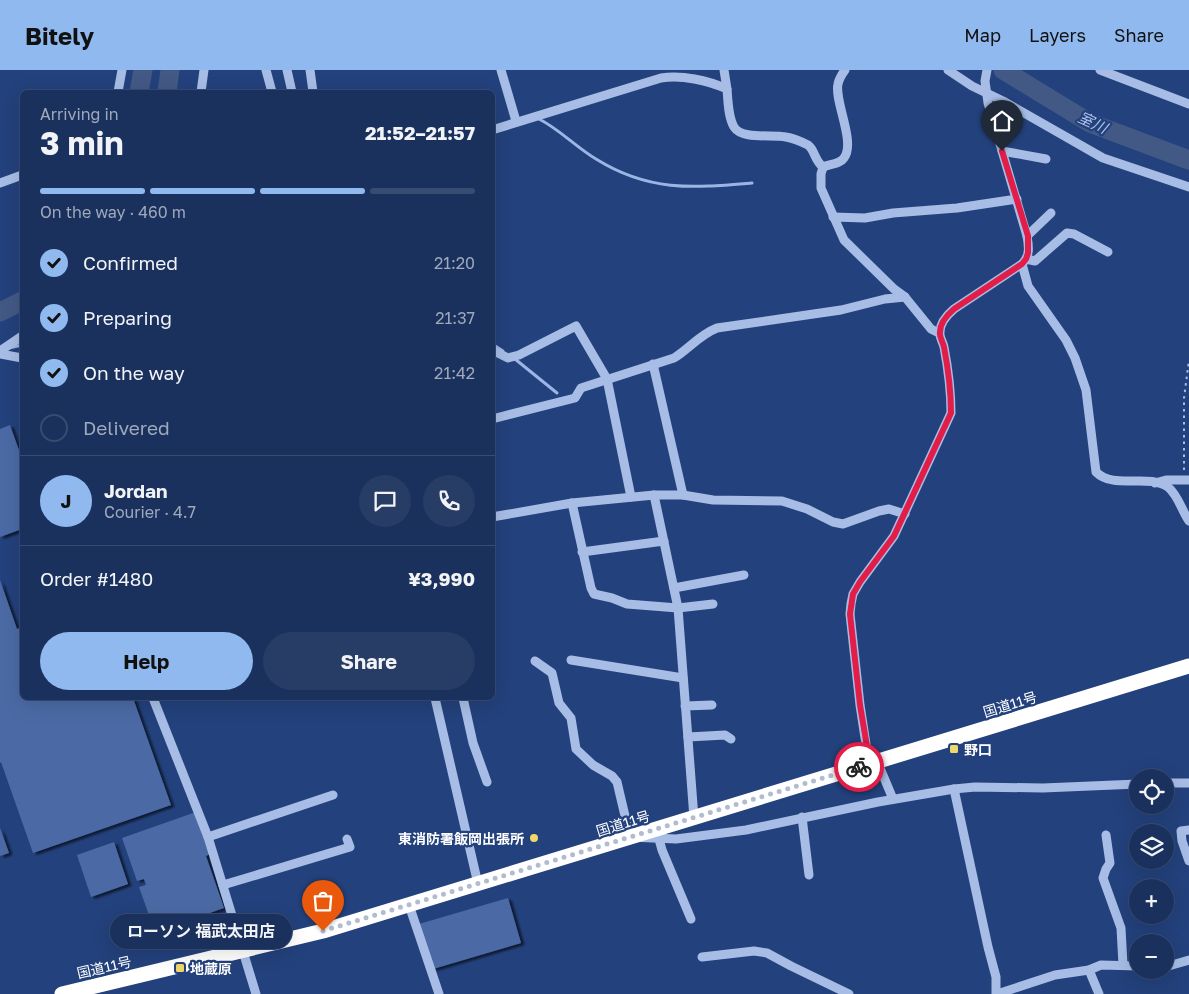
<!DOCTYPE html>
<html lang="en">
<head>
<meta charset="utf-8">
<style>
	:root { --surface:#1a315d; --page:#273d66; --text:#f1f3f6; --muted:#9fa9bc; --line:#384c72; --accent:#90b9f0 }
	body { margin:0; font-family:"Golos Text","Noto Sans JP",sans-serif; background:var(--page); color:var(--text); height:100vh; display:flex; flex-direction:column; font-size:19px; white-space:nowrap }
	* { box-sizing:border-box; margin:0 }
	p { font-size:16px; color:var(--muted) }
	.icon { flex:none; width:28px; height:28px; fill:none; stroke:currentColor; stroke-width:2; stroke-linecap:round; stroke-linejoin:round }
	.map { position:relative; flex:1; overflow:hidden }
	.panel { position:absolute; left:20px; top:20px; width:475px; height:610px; display:flex; flex-direction:column; background:var(--surface); border-radius:8px; box-shadow:0 5px 20px #0002,0 0 0 1px var(--line) }
	.panel>* { flex:none }
	.tools { position:absolute; left:1129px; top:699px; display:grid; gap:10px }
	.tools a { display:grid; place-items:center; width:45px; height:45px; border-radius:50%; background:var(--surface); box-shadow:0 5px 20px #0002,0 0 0 1px var(--line); font-size:25px }
	.pin { position:absolute; display:grid; place-items:center; width:42px; height:42px; color:#fff; margin:-51px -21px; border-radius:50% 50% 50% 0; rotate:-45deg; box-shadow:0 0 5px #0007 }
	.pin .icon { rotate:45deg }
	.courier { position:absolute; display:grid; place-items:center; width:50px; height:50px; margin:-25px; border:4px solid #e11d48; border-radius:50%; background:#fff; color:#222; box-shadow:0 1px 6px #0007 }
	.bubble { position:absolute; height:35px; border-radius:18px; background:var(--surface); box-shadow:0 5px 20px #0002,0 0 0 1px var(--line); font-size:16px; font-weight:700; line-height:35px; text-align:center }
	.overview em { font-style:normal; font-weight:700 }
	.overview div { display:flex; flex-direction:column-reverse }
	.overview { display:flex; align-items:center; justify-content:space-between; height:85px; padding:0 20px }
	h1 { font-size:32px; font-weight:700; line-height:38px }
	.bar { display:grid; grid-template-columns:repeat(4,1fr); gap:8px 5px; align-content:center; height:60px; padding:0 20px }
	.bar i { height:6px; border-radius:4px; background:var(--line) }
	.bar .selected { background:var(--accent) }
	.bar p { grid-column:span 4 }
	.line { display:flex; align-items:center; gap:12px; padding:0 20px; border-top:1px solid var(--line) }
	.line div { flex:1 }
	.round { display:grid; place-items:center; flex:none; width:52px; height:52px; border-radius:26px; background:var(--page) }
	ol { padding:0 20px; list-style:none }
	li { display:flex; align-items:center; gap:15px; height:55px }
	li p { margin-inline-start:auto }
	li .icon { padding:5px; border-radius:50%; background:var(--accent); color:#111; stroke-width:4 }
	li:last-child { color:var(--muted) }
	li i { width:28px; height:28px; border:2px solid var(--line); border-radius:50% }
	.action { display:flex; gap:10px; margin-top:auto; padding:10px 20px }
	.action a { flex:1; height:58px; border-radius:30px; background:var(--accent); color:#111; font-size:20px; font-weight:700; line-height:58px; text-align:center }
	.action a+a { background:var(--page); color:var(--text) }
	header { display:flex; align-items:center; gap:30px; box-sizing:border-box; height:70px; padding:0 25px; background:var(--accent); color:#111 }
	header strong { font-size:24px }
	nav { display:flex; gap:28px; margin-inline-start:auto; font-size:18px }
	.map>svg:first-child { display:block }
</style>
</head>
<body>
<header>
<strong>Bitely</strong>
<nav><a>Map</a><a>Layers</a><a>Share</a></nav>
</header>
<div class="map">
<svg width="1189" height="924" viewBox="0 0 1189 924">
	<defs>
		<filter id="shadow"><feDropShadow dx="3.5" dy="2" stdDeviation="1" flood-color="#0009"/></filter>
	</defs>
	<rect width="100%" height="100%" fill="#23417c"/>
	<g fill="none" stroke-linecap="round" stroke-linejoin="round">
		<g stroke="#9bb6e6" stroke-width="3">
			<path d="M539 49C559 59 576 77 596 89 649 122 692 118 752 113"/>
			<path d="M492 274 503 281"/>
			<path d="M9 278 22 275"/>
			<path d="M515 289 557 323"/>
		</g>
		<g stroke="#435985" stroke-width="19">
			<path d="M1003 0 1090 53 1189 90"/>
			<path d="M139 22 143 0"/>
			<path d="M167 22 170 0"/>
			<path d="M0 242 22 231"/>
		</g>
	</g>
	<g fill="#4b6aa5" filter="url(#shadow)">
		<path d="M10 355 20 383 22 382V459L0 467V359Z"/>
		<path d="M0 510 17 559 22 557V628H133L171 735 33 783 1 692 0 693Z"/>
		<path d="M196 742 210 784 206 786 224 838 155 862 139 817 146 815 144 809 137 811 122 768Z"/>
		<path d="M0 758 9 783 0 786Z"/>
		<path d="M114 772 128 814 91 827 77 785Z"/>
		<path d="M508 828 521 873 433 899 419 854Z"/>
	</g>
	<g fill="none" stroke-linecap="round" stroke-linejoin="round">
		<path stroke="#a7bde5" stroke-width="2" stroke-dasharray="2.5 4" stroke-linecap="butt" d="M1184 400V328L1189 290"/>
		<g stroke="#a7bde5" stroke-width="9">
			<path d="M266 0 272 22"/>
			<path d="M287 0 292 22"/>
			<path d="M310 0 313 22"/>
			<path d="M501 0 516 51"/>
			<path d="M724 0 727 19"/>
			<path d="M948 0 972 16 1003 31 1103 88 1189 117"/>
			<path d="M1100 0 1189 34"/>
			<path d="M118 22 122 0"/>
			<path d="M201 22 204 0"/>
			<path d="M492 60 661 8C682 5 707 10 727 19 728 30 728 47 734 57 742 70 772 64 786 67 793 68 802 72 808 75 815 80 814 90 823 97L821 104V118L844 170 894 219 905 227 931 259 939 263"/>
			<path d="M1002 81 1046 89"/>
			<path d="M823 97C830 94 840 94 844 88 856 72 834 31 838 14 839 9 842 4 845 0"/>
			<path d="M0 113 22 105"/>
			<path d="M833 147 865 148 893 143 957 138 1017 129"/>
			<path d="M1027 166 1051 143"/>
			<path d="M1026 189 1035 191 1067 163 1074 164 1108 182"/>
			<path d="M1022 194 1028 216 1066 270 1075 288 1086 320 1096 402C1114 420 1148 403 1168 417 1178 425 1182 441 1189 451"/>
			<path d="M492 280 508 288 519 285 576 256 607 309 631 427"/>
			<path d="M0 281 22 266"/>
			<path d="M0 284 22 288"/>
			<path d="M653 294 683 425"/>
			<path d="M492 349 575 328 581 318 674 288C689 279 699 265 717 258L841 240 885 229 905 227"/>
			<path d="M1155 413 1166 410H1189"/>
			<path d="M654 425 678 538 694 748"/>
			<path d="M572 433 591 518 594 524 612 528 627 534 678 538 713 534"/>
			<path d="M492 447 572 433 654 425H683L713 430 782 431 807 439 833 452 843 454 879 441 889 439 905 444"/>
			<path d="M582 482 664 471"/>
			<path d="M674 518 744 505"/>
			<path d="M571 590 683 608"/>
			<path d="M535 591 552 603 559 633 571 648 576 679 593 695 612 706 617 712 630 767 676 769 746 760 878 732 954 719 975 717 1043 718 1138 714"/>
			<path d="M153 628 208 767 256 924"/>
			<path d="M435 628 478 814"/>
			<path d="M463 628 473 673 487 712"/>
			<path d="M685 636 712 635"/>
			<path d="M688 667 725 665 731 669"/>
			<path d="M877 691 893 729"/>
			<path d="M869 694 860 635 850 544 851 534 853 524 860 512 894 466 951 343C951 321 948 298 944 277 943 272 939 267 940 262 940 253 947 245 954 239L1022 194C1030 186 1029 177 1027 166L988 33 985 11 987 0"/>
			<path d="M1165 713H1189"/>
			<path d="M954 719 988 877 996 907V924"/>
			<path d="M802 747 809 805"/>
			<path d="M1189 760 1181 761 1182 771 1189 791"/>
			<path d="M1106 765 1110 793 1106 799 1103 808 1121 858 1123 895"/>
			<path d="M208 767 333 725"/>
			<path d="M659 769 662 780 691 849"/>
			<path d="M223 815 350 777 347 769"/>
			<path d="M409 835 439 924"/>
			<path d="M702 887 754 881 767 883 791 896 849 924"/>
			<path d="M1165 897 1189 890"/>
			<path d="M1089 900 1099 924"/>
			<path d="M997 924 1055 905 1089 900 1101 895 1138 896"/>
		</g>
		<path stroke="#fff" stroke-width="15" d="M62 924 323 861 1189 596"/>
	</g>
	<g fill="none" stroke-linecap="round" stroke-linejoin="round">
		<path stroke="#b2bcd1" stroke-width="5" stroke-dasharray="0 9" d="M323 861 859 697"/>
		<path stroke="#e11d48" stroke-width="6" d="M859 697 870 694 860 635 850 544 853 524 860 512 894 466 951 343C951 321 948 298 944 277 943 272 939 267 940 262 940 253 947 245 954 239L1022 194 1026 189 1028 183V166L1002 81"/>
	</g>
	<g fill="#f0d76a" stroke="#23417c" stroke-width="2">
		<rect x="949" y="674" width="10" height="10" rx="2.5"/>
		<circle cx="534" cy="768" r="5"/>
		<rect x="175" y="893" width="10" height="10" rx="2.5"/>
	</g>
	<g text-anchor="middle" dominant-baseline="central" stroke-width="4.5" stroke-linejoin="round" paint-order="stroke">
		<g font-size="14" fill="#fff" stroke="#23417c">
			<text transform="translate(1010 634) rotate(-17)">国道11号</text>
			<text transform="translate(623 753) rotate(-17)">国道11号</text>
			<text transform="translate(104 897) rotate(-13)">国道11号</text>
		</g>
		<g font-size="14" font-weight="bold" fill="#fff" stroke="#23417c" text-anchor="start">
			<text x="964" y="679">野口</text>
			<text x="524" y="768" text-anchor="end">東消防署飯岡出張所</text>
			<text x="190" y="898">地蔵原</text>
		</g>
		<g font-size="15" font-style="italic" fill="#b2c7ed" stroke="#23417c">
			<text transform="translate(1093 52) rotate(25)">室川</text>
		</g>
	</g>
</svg>
<div class="tools">
<a><svg class="icon" aria-label="locate" viewBox="0 0 24 24"><circle cx="12" cy="12" r="6"/><path d="M12 2v4M12 18v4M2 12h4M18 12h4"/></svg></a>
<a><svg class="icon" aria-label="layers" viewBox="0 0 24 24"><path d="M12 4l9 5-9 5-9-5zM3 14l9 5 9-5"/></svg></a>
<a>+</a>
<a>−</a>
</div>
<div class="pin" style="left:323px;top:861px;background:#ea580c"><svg class="icon" aria-label="bag" viewBox="0 0 24 24"><path d="M5 8h14l-1 12H6zM9 8a3 3 0 0 1 6 0"/></svg></div>
<div class="pin" style="left:1002px;top:81px;background:#1f2937"><svg class="icon" aria-label="home" viewBox="0 0 24 24"><path d="M3 11l9-7 9 7M6 9v11h12V9"/></svg></div>
<div class="courier" style="left:859px;top:697px"><svg class="icon" aria-label="bike" viewBox="0 0 24 24"><circle cx="6" cy="16" r="4"/><circle cx="18" cy="16" r="4"/><path d="M6 16l4-8h5l3 8M10 8l3 8H6M13 5h3"/></svg></div>
<div class="bubble" style="left:110px;top:844px;width:182px">ローソン 福武太田店</div>
<section class="panel">
<div class="overview"><div><h1>3 min</h1><p>Arriving in</p></div><em>21:52–21:57</em></div>
<div class="bar"><i class="selected"></i><i class="selected"></i><i class="selected"></i><i></i><p>On the way · 460 m</p></div>
<ol>
<li><svg class="icon" aria-label="check" viewBox="0 0 24 24"><path d="M5 12l5 5 9-10"/></svg>Confirmed<p>21:20</p></li>
<li><svg class="icon" aria-label="check" viewBox="0 0 24 24"><path d="M5 12l5 5 9-10"/></svg>Preparing<p>21:37</p></li>
<li><svg class="icon" aria-label="check" viewBox="0 0 24 24"><path d="M5 12l5 5 9-10"/></svg>On the way<p>21:42</p></li>
<li><i></i>Delivered</li>
</ol>
<div class="line" style="height:90px"><b class="round" style="background:var(--accent);color:#111">J</b><div><b>Jordan</b><p>Courier · 4.7</p></div><a class="round"><svg class="icon" aria-label="chat" viewBox="0 0 24 24"><path d="M4 5h16v11H9l-5 4z"/></svg></a><a class="round"><svg class="icon" aria-label="phone" viewBox="0 0 24 24"><path d="M5 4h4l2 5-3 2q2 4 5 5l2-3 5 2v4C11 20 4 13 5 4z"/></svg></a></div>
<div class="line" style="height:65px"><div>Order #1480</div><b>¥3,990</b></div>
<div class="action"><a>Help</a><a>Share</a></div>
</section>
</div>
</body>
</html>
